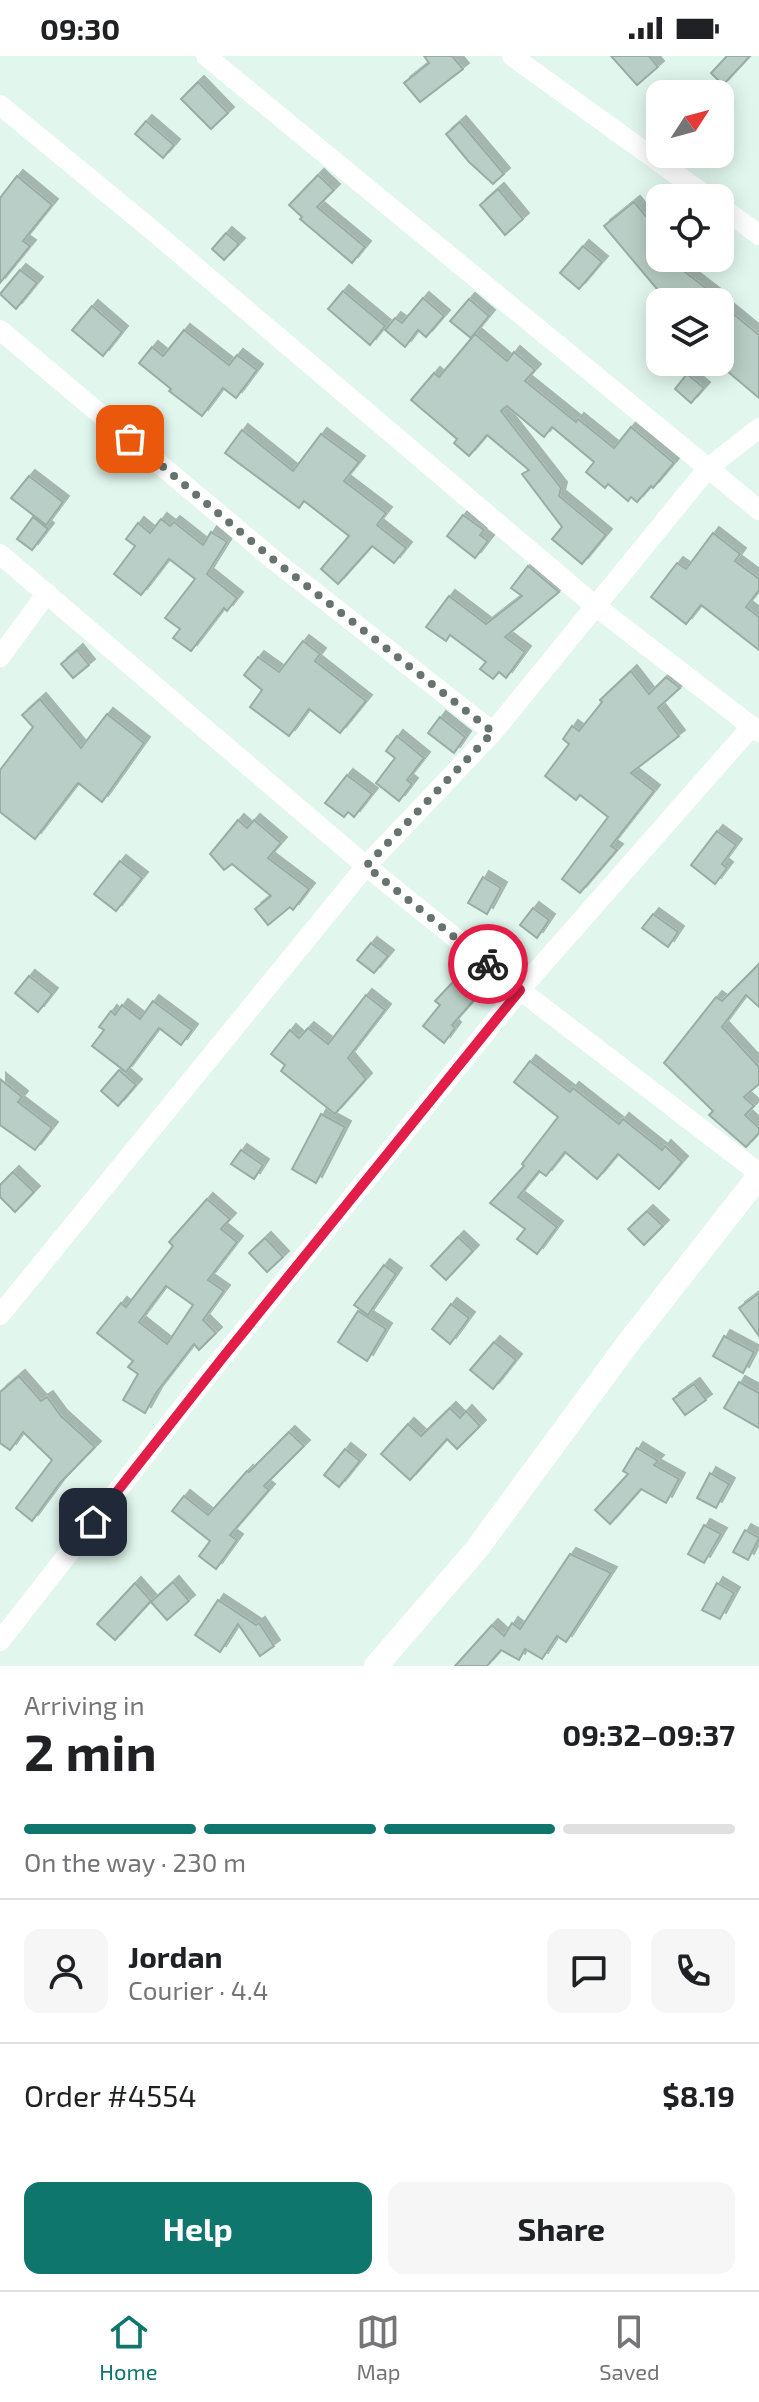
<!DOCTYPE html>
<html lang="en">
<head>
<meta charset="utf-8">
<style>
	:root { --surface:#fff; --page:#f6f6f6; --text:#202124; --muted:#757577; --line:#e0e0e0; --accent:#0f766e }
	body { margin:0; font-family:"Exo 2",sans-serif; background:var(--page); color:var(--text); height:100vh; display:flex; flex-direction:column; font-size:30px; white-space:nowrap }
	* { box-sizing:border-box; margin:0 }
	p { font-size:26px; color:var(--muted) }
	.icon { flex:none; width:44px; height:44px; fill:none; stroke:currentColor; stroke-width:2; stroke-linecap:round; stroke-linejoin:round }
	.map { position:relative; height:1610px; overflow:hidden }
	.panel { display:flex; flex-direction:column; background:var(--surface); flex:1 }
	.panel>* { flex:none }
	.needle { width:52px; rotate:54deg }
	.buttons { position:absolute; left:646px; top:24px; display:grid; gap:16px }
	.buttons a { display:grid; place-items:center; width:88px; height:88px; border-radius:16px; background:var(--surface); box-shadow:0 4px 20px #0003; font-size:40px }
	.pin { position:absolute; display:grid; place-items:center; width:68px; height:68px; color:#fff; margin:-34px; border-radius:16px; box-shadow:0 4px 12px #0006 }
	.courier { position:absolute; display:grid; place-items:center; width:80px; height:80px; margin:-40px; border:6px solid #e11d48; border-radius:50%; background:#fff; color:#222; box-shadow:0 2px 10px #0007 }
	.summary em { font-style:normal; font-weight:700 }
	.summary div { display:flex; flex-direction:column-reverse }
	.summary { display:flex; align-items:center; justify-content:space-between; height:136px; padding:0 24px }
	h1 { font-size:52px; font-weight:700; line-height:60px }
	.bar { display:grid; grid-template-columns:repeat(4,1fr); gap:12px 8px; align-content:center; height:96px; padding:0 24px }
	.bar i { height:10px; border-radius:6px; background:var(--line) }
	.bar .active { background:var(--accent) }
	.bar p { grid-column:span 4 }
	.line { display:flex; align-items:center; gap:20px; padding:0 24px; border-top:2px solid var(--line) }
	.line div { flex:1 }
	.round { display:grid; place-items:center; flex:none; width:84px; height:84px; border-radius:16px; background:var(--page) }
	.primary-button { display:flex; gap:16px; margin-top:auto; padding:16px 24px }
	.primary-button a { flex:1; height:92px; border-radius:16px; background:var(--accent); color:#fff; font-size:32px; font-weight:700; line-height:92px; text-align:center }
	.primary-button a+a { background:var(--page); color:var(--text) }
	.status { display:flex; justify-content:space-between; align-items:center; height:56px; padding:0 40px; background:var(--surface); direction:ltr }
	.status svg { height:22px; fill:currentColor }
	.tabs { display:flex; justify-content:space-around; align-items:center; height:112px; border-top:2px solid var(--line); background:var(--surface); font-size:22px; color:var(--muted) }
	.tabs a { display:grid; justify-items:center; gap:4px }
	.tabs .active { color:var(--accent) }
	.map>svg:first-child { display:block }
</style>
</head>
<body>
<div class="status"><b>09:30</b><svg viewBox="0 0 49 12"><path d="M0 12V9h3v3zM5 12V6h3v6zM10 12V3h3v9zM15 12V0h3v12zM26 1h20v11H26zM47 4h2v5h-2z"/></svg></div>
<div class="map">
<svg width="759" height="1610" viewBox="0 0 759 1610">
	<defs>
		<filter id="shadow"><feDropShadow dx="6" dy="-6" stdDeviation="0" flood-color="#0004"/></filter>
	</defs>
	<rect width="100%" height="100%" fill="#e1f7ee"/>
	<g fill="#b9cec6" stroke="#99ada5" stroke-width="2" fill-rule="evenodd" filter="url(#shadow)">
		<path d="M424 0H452L463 13 420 46 404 27 429 7Z"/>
		<path d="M611 0H649L658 11 637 29Z"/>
		<path d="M727 0H750L723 29 711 17Z"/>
		<path d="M198 26 228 57 211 73 181 43Z"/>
		<path d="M146 65 174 89 163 102 135 78Z"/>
		<path d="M460 66 504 118 493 128 469 106 446 78Z"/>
		<path d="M318 119 334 134 317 151 365 191 352 207 300 163 302 161 289 149Z"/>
		<path d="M17 120 52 149 23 185 30 190 0 227V142Z"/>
		<path d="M498 133 523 163 505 179 480 149Z"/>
		<path d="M634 146 660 177V202H699L685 216 724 246H668L604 170Z"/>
		<path d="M226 177 239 188 224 204 212 193Z"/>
		<path d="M583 190 602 206 579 233 560 217Z"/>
		<path d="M20 214 37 227 16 253 0 238Z"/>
		<path d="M343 235 385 270 370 289 328 253Z"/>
		<path d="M423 242 444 260 426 281 418 274 405 291 385 274 395 262 402 267Z"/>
		<path d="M469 243 489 260 471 282 450 265Z"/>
		<path d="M720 247 759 279V342L720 309Z"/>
		<path d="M92 250 122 276 103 300 72 274Z"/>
		<path d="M184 274 229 309 237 299 257 314 236 342 223 332 202 360 169 335 171 333 139 307 152 291 163 300Z"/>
		<path d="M475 278 507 305 514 296 535 314 525 325 576 366 578 363 614 392 631 371 674 407 653 432 651 430 637 446 631 441 628 445 608 428 605 432 586 416 594 406 552 371 544 381 507 350 501 355 561 432 559 440 606 479 582 508 552 483 562 471 522 418 529 414 487 379 469 400 454 387 457 383 411 344 434 317 439 321Z"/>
		<path d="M687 318 704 332 691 347 675 333Z"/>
		<path d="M242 374 293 415 321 378 359 406 344 425 386 457 377 469 406 492 394 507 372 490 338 528 321 513 349 480 304 445 299 452 225 397Z"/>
		<path d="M29 420 63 446 46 469 11 442Z"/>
		<path d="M463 459 484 474 480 479 488 485 475 502 447 480Z"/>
		<path d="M33 461 48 473 32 494 17 483Z"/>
		<path d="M161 463 170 470 174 466 203 489 211 476 227 486 207 518 237 542 227 555 224 552 191 595 173 582 180 573 165 562 195 523 169 503 141 539 114 518 135 490 126 483 138 467 150 477Z"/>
		<path d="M713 477 740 498 735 505 759 523V534L746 551 759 561V594L701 549 686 568 651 541 677 507 686 513Z"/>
		<path d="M528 510 559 536 505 581 525 596 506 622 499 616 493 623 480 613 486 606 450 579 446 585 426 571 449 540 486 568 522 540 511 532Z"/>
		<path d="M303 585 320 598 315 605 366 645 340 677 309 653 289 680 250 651 262 634 244 619 258 601 279 616Z"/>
		<path d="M77 594 89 609 73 622 61 608Z"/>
		<path d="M631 615 649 638 666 621 680 632 658 652 679 680 631 717 654 735 611 790 617 794 580 837 562 823 608 761 580 739 576 744 545 720 569 688 563 683 572 670 579 675 602 646 600 644Z"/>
		<path d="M40 643 81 692 107 658 144 687 102 746 78 727 35 783 0 756V714L33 671 22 659Z"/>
		<path d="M440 661 465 681 454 697 428 677Z"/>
		<path d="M397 680 424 702 407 724 412 728 399 745 376 727 395 702 386 695Z"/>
		<path d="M347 719 372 738 354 761 348 756 344 761 325 747Z"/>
		<path d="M238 764 247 772 254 764 281 787 268 802 309 833 293 854 290 851 268 869 255 853 271 840 232 808 224 814 210 798Z"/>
		<path d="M717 775 736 789 722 808 727 812 715 828 691 809Z"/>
		<path d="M120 805 142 822 116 855 94 838Z"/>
		<path d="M483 821 501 832 487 858 468 847Z"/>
		<path d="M533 852 549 864 537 882 520 869Z"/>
		<path d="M653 858 678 876 668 891 642 872Z"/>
		<path d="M371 887 388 900 374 917 357 904Z"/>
		<path d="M759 908V951L746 939 722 971 759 1011V1028L744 1041 754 1050 745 1059 759 1072V1077L746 1091 709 1059 713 1055 664 1007 716 941 722 945Z"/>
		<path d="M29 920 52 938 38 956 15 937Z"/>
		<path d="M454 925 474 944 452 969 455 972 444 987 423 970 440 949 435 945Z"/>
		<path d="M366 939 385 954 348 1002 366 1023 335 1058 281 1015 285 1009 271 998 290 974 299 982 308 972 328 988Z"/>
		<path d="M153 945 192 974 181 989 159 972 126 1016 92 990 104 974 99 971 111 955 115 959 122 949 140 963Z"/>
		<path d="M530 1005 570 1036 573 1032 619 1068 623 1063 662 1094 665 1090 682 1106 659 1133 618 1098 597 1123 565 1096 546 1120 539 1115 518 1141 557 1171 537 1198 517 1183 525 1173 490 1147 524 1110 522 1108 558 1061 514 1026Z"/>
		<path d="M119 1014 136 1029 118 1050 101 1035Z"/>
		<path d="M0 1023 22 1041 18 1046 52 1072 35 1094 0 1069Z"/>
		<path d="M321 1058 345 1071 316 1127 292 1113Z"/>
		<path d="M241 1094 263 1109 254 1123 231 1108Z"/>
		<path d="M13 1116 34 1136 15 1156 0 1141V1129Z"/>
		<path d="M207 1143 230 1163 221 1173 237 1186 208 1224 224 1235 203 1264 216 1277 199 1294 194 1288 156 1337 145 1357 123 1344 138 1318 128 1311 133 1305 97 1277 121 1247 126 1251 173 1190 169 1186ZM166 1230 193 1249 167 1288 139 1266Z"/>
		<path d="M647 1155 663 1170 644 1189 628 1173Z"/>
		<path d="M458 1181 473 1195 446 1224 431 1210Z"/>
		<path d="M265 1182 283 1201 267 1216 249 1197Z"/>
		<path d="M384 1209 396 1218 368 1259 354 1249Z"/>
		<path d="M759 1237V1280L739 1252Z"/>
		<path d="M451 1248 469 1262 450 1288 432 1273Z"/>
		<path d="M358 1255 386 1273 367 1305 338 1286Z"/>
		<path d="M724 1280 754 1296 743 1317 713 1300Z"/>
		<path d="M494 1286 516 1304 493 1333 470 1314Z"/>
		<path d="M19 1320 41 1345 47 1341 61 1360 95 1391 60 1427 32 1465 16 1452 52 1404 23 1376 10 1394 0 1387V1336Z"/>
		<path d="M739 1326 759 1337V1372L724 1352Z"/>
		<path d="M694 1328 706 1344 685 1359 673 1343Z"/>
		<path d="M450 1352 460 1362 466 1355 480 1370 457 1393 447 1383 410 1424 381 1398 408 1368 421 1380Z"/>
		<path d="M289 1376 304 1390 264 1430 269 1434 230 1479 237 1484 216 1513 199 1500 210 1485 172 1455 184 1440 208 1459 247 1415 249 1416Z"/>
		<path d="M637 1392 658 1405 654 1409 679 1423 666 1447 641 1433 610 1468 595 1454 628 1418 623 1415Z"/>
		<path d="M345 1393 360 1405 339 1431 324 1419Z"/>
		<path d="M710 1417 729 1428 716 1452 697 1442Z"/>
		<path d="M704 1469 721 1478 704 1507 688 1498Z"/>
		<path d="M745 1474 759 1482 748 1504 733 1496Z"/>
		<path d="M570 1498 611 1517 566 1586 557 1580 542 1603 525 1593 519 1604 501 1594 487 1610H455L492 1569 504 1580 512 1567 520 1573Z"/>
		<path d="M173 1526 189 1545 167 1564 151 1546Z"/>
		<path d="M135 1527 151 1545 115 1584 97 1568Z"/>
		<path d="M717 1527 734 1537 720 1563 702 1554Z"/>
		<path d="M218 1544 256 1569 259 1567 274 1590 260 1600 238 1568 220 1596 195 1579Z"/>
	</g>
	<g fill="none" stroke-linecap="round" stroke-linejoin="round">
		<g stroke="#fff" stroke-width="20">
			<path d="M206 0 759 454"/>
			<path d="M512 0 709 142"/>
			<path d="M0 49 152 174 594 549 759 676"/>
			<path d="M720 150 759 179"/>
			<path d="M0 274 275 505 493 676"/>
			<path d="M0 498 366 810 520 934 759 1117"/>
			<path d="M0 601 47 537"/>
			<path d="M0 1259 366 810 493 676 708 412 759 372"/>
			<path d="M0 1585 204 1324 520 934 752 670"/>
		</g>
		<path stroke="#fff" stroke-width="24" d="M376 1610 476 1494 626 1290 759 1120"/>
	</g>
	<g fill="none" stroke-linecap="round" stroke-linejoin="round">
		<path stroke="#66736e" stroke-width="8" stroke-dasharray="0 14.4" d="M130 383 275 505 493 676 366 810 488 908"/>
		<path stroke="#e11d48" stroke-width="10" d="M93 1466 224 1300 520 934 488 908"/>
	</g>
</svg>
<div class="buttons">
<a><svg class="needle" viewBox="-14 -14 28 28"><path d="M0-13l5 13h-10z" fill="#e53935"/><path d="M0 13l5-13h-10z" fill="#757577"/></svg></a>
<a><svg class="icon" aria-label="locate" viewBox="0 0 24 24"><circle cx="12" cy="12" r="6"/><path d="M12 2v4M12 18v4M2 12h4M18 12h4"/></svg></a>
<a><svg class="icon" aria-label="layers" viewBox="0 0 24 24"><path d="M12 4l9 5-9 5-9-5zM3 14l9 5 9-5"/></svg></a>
</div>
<div class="pin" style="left:130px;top:383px;background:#ea580c"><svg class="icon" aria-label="bag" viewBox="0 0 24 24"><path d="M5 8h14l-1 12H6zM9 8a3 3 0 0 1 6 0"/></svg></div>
<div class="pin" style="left:93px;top:1466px;background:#1f2937"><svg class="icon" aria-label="home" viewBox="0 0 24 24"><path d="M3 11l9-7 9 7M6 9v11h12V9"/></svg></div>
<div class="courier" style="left:488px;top:908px"><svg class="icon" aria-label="bike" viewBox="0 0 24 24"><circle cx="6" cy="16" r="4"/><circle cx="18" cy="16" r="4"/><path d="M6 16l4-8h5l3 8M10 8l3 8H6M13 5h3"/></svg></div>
</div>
<section class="panel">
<div class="summary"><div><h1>2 min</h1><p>Arriving in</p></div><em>09:32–09:37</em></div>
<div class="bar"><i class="active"></i><i class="active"></i><i class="active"></i><i></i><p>On the way · 230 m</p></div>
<div class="line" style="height:144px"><a class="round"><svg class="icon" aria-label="person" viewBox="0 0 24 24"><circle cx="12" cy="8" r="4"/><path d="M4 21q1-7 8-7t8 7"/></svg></a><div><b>Jordan</b><p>Courier · 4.4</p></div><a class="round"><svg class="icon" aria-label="chat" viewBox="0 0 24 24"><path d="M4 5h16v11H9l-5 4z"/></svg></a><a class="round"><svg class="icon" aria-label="phone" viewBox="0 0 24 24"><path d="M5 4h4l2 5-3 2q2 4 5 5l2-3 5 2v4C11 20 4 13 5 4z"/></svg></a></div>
<div class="line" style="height:104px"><div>Order #4554</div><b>$8.19</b></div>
<div class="primary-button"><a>Help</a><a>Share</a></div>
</section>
<nav class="tabs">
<a class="active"><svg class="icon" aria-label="home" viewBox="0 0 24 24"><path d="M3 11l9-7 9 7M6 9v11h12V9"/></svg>Home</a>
<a><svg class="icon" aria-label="map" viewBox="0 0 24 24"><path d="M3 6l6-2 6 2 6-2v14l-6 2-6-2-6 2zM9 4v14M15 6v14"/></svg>Map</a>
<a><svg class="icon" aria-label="saved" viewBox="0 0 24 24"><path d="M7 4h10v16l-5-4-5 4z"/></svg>Saved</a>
</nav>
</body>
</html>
